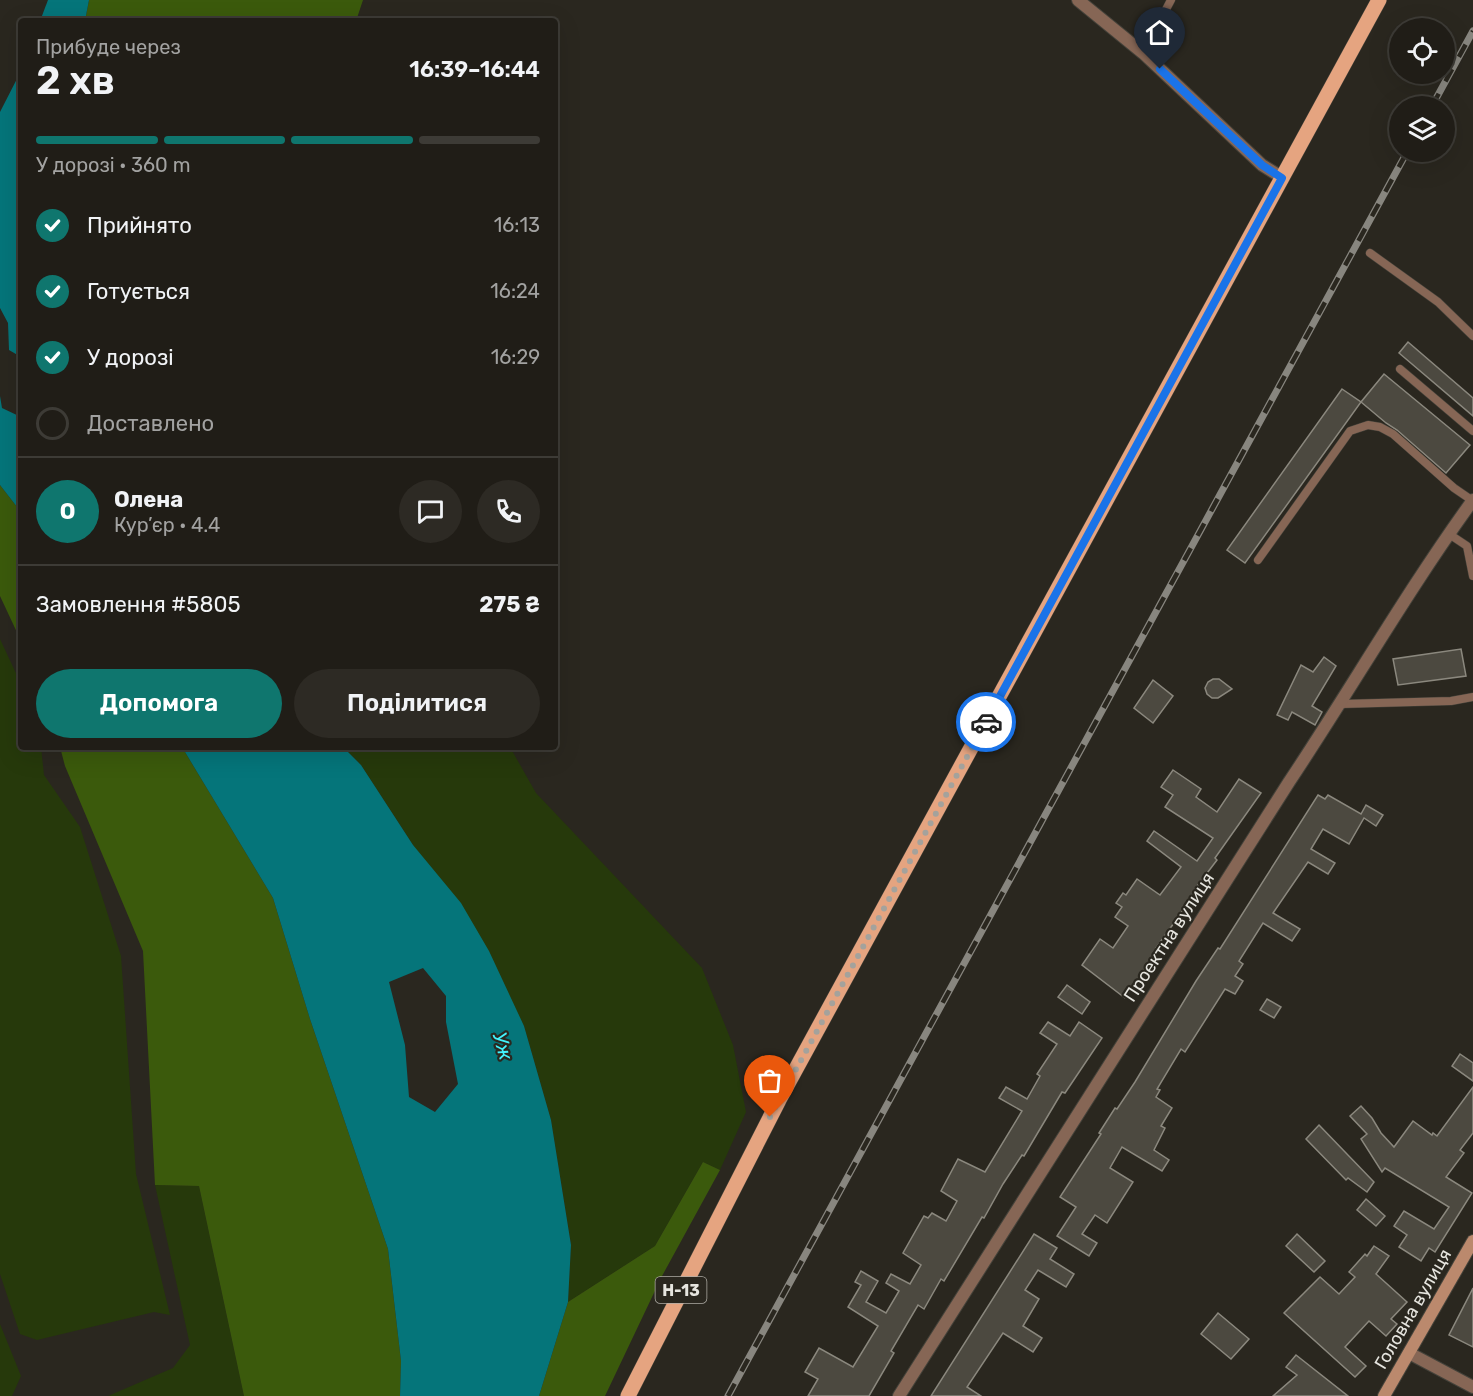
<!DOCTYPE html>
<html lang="uk">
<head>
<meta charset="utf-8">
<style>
	:root { --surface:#201d17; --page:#2d2a24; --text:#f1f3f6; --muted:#a2a2a1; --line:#3d3b36; --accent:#0f766e }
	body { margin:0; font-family:Rubik,sans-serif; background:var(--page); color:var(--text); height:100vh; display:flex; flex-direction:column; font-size:22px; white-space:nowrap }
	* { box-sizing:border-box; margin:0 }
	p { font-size:20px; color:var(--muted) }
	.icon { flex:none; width:33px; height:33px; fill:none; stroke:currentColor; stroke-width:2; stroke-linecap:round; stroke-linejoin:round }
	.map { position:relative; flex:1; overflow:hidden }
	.panel { position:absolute; left:18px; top:18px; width:540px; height:732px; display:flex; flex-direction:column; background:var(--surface); border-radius:6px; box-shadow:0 6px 24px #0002,0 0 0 2px var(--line) }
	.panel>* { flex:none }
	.controls { position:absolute; left:1389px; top:18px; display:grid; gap:12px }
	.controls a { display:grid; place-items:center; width:66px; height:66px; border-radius:50%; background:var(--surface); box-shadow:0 6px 24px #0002,0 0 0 2px var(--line); font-size:30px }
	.pin { position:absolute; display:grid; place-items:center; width:51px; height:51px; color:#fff; margin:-62px -26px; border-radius:50% 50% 50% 0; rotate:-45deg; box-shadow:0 0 6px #0007 }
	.pin .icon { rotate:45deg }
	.courier { position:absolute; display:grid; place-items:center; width:60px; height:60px; margin:-30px; border:4px solid #1a73e8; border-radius:50%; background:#fff; color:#222; box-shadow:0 2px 8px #0007 }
	.summary em { font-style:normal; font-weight:600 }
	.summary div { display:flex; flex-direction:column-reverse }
	.summary { display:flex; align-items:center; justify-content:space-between; height:102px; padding:0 18px }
	h1 { font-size:39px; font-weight:600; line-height:45px }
	.bar { display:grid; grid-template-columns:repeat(4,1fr); gap:9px 6px; align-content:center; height:72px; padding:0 18px }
	.bar i { height:8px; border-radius:4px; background:var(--line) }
	.bar .current { background:var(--accent) }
	.bar p { grid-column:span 4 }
	.line { display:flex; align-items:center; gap:15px; padding:0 18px; border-top:2px solid var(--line) }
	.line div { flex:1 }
	.round { display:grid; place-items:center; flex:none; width:63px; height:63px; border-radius:32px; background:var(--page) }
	ol { padding:0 18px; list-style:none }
	li { display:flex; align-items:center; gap:18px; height:66px }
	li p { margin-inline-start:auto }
	li .icon { padding:6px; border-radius:50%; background:var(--accent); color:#fff; stroke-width:4 }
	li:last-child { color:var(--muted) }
	li i { width:33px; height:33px; border:3px solid var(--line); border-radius:50% }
	.button { display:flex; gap:12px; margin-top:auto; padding:12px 18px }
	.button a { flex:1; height:69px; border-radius:36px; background:var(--accent); color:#fff; font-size:24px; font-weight:600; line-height:69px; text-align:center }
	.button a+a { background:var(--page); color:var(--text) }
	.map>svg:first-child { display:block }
</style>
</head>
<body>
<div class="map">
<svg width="1473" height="1396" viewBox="0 0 1473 1396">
	<rect width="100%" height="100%" fill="#2a271f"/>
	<g fill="#26390b">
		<path d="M0 639 21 684V747H41L44 775 80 827 121 956 136 1174 170 1315 154 1312 37 1340 20 1334 0 1274Z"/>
		<path d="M343 747H510L536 793 702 968 733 1045 746 1112 720 1170 703 1162 655 1246 568 1302 571 1244 551 1120 524 1026 413 845 361 765Z"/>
		<path d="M155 1185 199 1186 244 1396H108L173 1368 190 1345Z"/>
		<path d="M0 1324 21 1376 12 1396H0Z"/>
	</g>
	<g fill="#3b5a0c">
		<path d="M89 0H363L356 21H85Z"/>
		<path d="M0 485 21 512V641L0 596Z"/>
		<path d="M60 747H182L273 898 310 1019 388 1249 401 1361 400 1396H244L199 1186 155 1185 143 951 65 766Z"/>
		<path d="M703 1162 720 1170 662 1276 605 1396H539L568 1302 655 1246Z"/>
	</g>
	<g fill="#05757a" fill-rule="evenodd">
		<path d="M48 0H89L85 21H40Z"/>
		<path d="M21 71V357L9 350 8 323 0 308V112Z"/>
		<path d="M0 396 2 408 21 417V512L0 485Z"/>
		<path d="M182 747H343L361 765 413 845 461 903 489 951 524 1026 551 1120 571 1245 568 1302 539 1396H400L401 1361 388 1249 310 1019 273 898ZM423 968 446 996V1022L458 1084 435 1112 409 1097 405 1045 389 982Z"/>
	</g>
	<g fill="#4c4940" stroke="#8b887e" stroke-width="1.5">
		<path d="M1408 342 1473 398V416L1399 353Z"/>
		<path d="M1384 374 1470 445 1446 473 1397 430 1386 423 1361 402Z"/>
		<path d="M1342 389 1361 402 1245 563 1227 550Z"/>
		<path d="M1461 649 1466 676 1398 685 1393 659Z"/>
		<path d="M1324 657 1336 666 1312 706 1322 712 1315 725 1292 712 1288 720 1277 715 1301 665 1313 672Z"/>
		<path d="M1213 679H1219L1232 689 1218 698H1212L1207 694 1205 688 1208 682Z"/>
		<path d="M1153 680 1173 696 1153 723 1134 708Z"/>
		<path d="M1173 770 1201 789 1196 797 1217 812 1239 779 1261 793 1215 858 1217 860 1195 889 1197 891 1156 948 1158 950 1125 998 1082 965 1100 939 1113 948 1128 926 1115 917 1122 907 1116 903 1123 893 1126 895 1137 879 1160 895 1181 867 1147 841 1154 831 1197 861 1213 838 1165 807 1173 795 1161 787Z"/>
		<path d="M1318 795 1325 799 1328 795 1361 814 1366 805 1383 815 1376 826 1364 818 1349 844 1323 829 1311 849 1335 863 1328 874 1308 862 1273 913 1300 929 1292 941 1263 923 1239 961 1243 964 1235 976 1243 981 1235 994 1225 989 1185 1052 1181 1049 1157 1089 1160 1090 1156 1097 1172 1108 1161 1126 1165 1128 1154 1150 1169 1160 1162 1171 1122 1147 1110 1168 1133 1182 1107 1223 1095 1215 1082 1234 1097 1243 1089 1256 1057 1236 1076 1207 1060 1197 1101 1134 1099 1133 1115 1108 1117 1109 1135 1082 1196 981 1218 948 1220 949Z"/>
		<path d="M1067 985 1090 1002 1082 1014 1058 997Z"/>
		<path d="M1267 999 1281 1007 1274 1018 1260 1010Z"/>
		<path d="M1048 1022 1070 1036 1079 1022 1102 1038 1065 1093 1062 1092 1024 1156 1022 1155 1003 1184 984 1218 982 1217 944 1281 941 1279 924 1309 918 1305 891 1351 894 1353 869 1396H808L818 1379 805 1372 819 1348 853 1367 878 1326 848 1307 861 1285 855 1282 861 1271 878 1281 866 1302 886 1313 899 1291 886 1283 891 1274 910 1284 921 1265 903 1253 924 1216 928 1218 932 1213 946 1221 957 1201 941 1191 958 1159 985 1172 1022 1111 999 1098 1006 1087 1027 1099 1040 1076 1037 1074 1057 1044 1040 1033Z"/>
		<path d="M1460 1054 1473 1063V1081L1452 1066Z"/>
		<path d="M1473 1087V1133L1460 1150 1464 1153 1446 1177 1472 1193 1435 1252 1429 1248 1421 1261 1399 1247 1407 1235 1394 1226 1404 1211 1434 1229 1449 1207 1385 1168 1382 1172 1361 1139 1367 1134 1350 1116 1361 1106 1372 1118 1381 1133 1394 1147 1413 1121 1432 1135 1433 1133 1437 1136Z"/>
		<path d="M1319 1125 1374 1182 1367 1192 1348 1178 1346 1180 1306 1139Z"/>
		<path d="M1366 1199 1385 1216 1376 1226 1357 1210Z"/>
		<path d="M1034 1234 1057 1248 1050 1259 1074 1274 1066 1287 1038 1270 1025 1290 1039 1299 1023 1326 1042 1338 1033 1352 1003 1333 967 1387 981 1396H931Z"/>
		<path d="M1297 1234 1325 1261 1314 1272 1286 1246Z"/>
		<path d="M1374 1246 1389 1256 1376 1274 1407 1302 1391 1319 1397 1324 1386 1336 1369 1321 1345 1347 1366 1366 1355 1377 1284 1313 1320 1277 1339 1294 1355 1277 1349 1272 1365 1254 1367 1256Z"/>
		<path d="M1473 1288V1347L1449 1335Z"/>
		<path d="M1218 1313 1249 1339 1231 1359 1201 1334Z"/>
		<path d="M1296 1355 1348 1396H1273L1297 1375 1286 1367Z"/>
	</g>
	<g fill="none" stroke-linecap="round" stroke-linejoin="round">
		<g stroke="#44423a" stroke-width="9">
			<g id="service">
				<path d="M1143 53 1171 0"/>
				<path d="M1370 253 1438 302 1473 336"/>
				<path d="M1400 369 1473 431"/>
				<path d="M1449 534 1467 546 1473 576"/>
				<path d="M1258 560 1350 431 1368 425 1380 427 1393 434 1454 488 1473 501"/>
				<path d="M1341 704 1451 701 1473 697"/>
			</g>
		</g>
		<g stroke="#44423a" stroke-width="14">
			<g id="minor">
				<path d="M1078 0 1143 53 1262 165 1283 178"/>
				<path d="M1409 1353 1473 1387"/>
				<path d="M899 1396 1289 782C1351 689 1407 591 1473 500"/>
			</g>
		</g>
		<g stroke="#44423a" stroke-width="14">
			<path id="secondary" d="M1384 1396 1473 1241"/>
		</g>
		<g stroke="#44423a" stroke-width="16">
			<path id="primary" d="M628 1396 779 1100 1379 0"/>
		</g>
		<use href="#service" stroke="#866655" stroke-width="8"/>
		<use href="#minor" stroke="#866655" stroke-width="12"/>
		<use href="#secondary" stroke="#bb896d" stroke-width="12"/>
		<use href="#primary" stroke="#e5a480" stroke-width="15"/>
		<g stroke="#88867f" stroke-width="7">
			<g id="rail">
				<path d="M1432 106 1473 31"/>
				<path d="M728 1396 1407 152"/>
			</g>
		</g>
		<use href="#rail" stroke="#2a271f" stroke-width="4.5" stroke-dasharray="14" stroke-linecap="butt"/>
	</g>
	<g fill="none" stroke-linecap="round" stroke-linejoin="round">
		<path stroke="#a4a29c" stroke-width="6" stroke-dasharray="0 10.8" d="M770 1117 986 722"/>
		<path stroke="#1a73e8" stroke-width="8" d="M986 722 1282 178 1262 165 1160 69"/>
	</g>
	<g text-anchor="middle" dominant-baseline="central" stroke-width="4.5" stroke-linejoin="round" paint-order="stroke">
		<rect fill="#2a271f" stroke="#aeaca5" stroke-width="1.5" x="655.5" y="1277" width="51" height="26" rx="4.5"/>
		<g font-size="16" font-weight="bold" fill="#e6e5df">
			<text x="681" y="1290">Н-13</text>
		</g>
		<g font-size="18" fill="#e6e5df" stroke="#2a271f">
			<text transform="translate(1169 937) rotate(-57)">Проектна вулиця</text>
			<text transform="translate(1413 1309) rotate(-60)">Головна вулиця</text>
		</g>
		<g font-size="20" font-style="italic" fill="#43f4fd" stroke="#2a271f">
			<text transform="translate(503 1046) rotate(74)">Уж</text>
		</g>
	</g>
</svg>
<div class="controls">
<a><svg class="icon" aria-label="locate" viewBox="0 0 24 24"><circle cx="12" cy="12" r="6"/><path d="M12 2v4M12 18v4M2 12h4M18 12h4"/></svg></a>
<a><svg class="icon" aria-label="layers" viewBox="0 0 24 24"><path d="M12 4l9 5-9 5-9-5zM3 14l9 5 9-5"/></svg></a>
</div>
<div class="pin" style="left:770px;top:1117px;background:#ea580c"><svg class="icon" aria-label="bag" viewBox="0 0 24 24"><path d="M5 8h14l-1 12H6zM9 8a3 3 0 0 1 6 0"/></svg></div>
<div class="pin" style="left:1160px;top:69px;background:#1f2937"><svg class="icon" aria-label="home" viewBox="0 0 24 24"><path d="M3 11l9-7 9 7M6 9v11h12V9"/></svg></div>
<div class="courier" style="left:986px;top:722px"><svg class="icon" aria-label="car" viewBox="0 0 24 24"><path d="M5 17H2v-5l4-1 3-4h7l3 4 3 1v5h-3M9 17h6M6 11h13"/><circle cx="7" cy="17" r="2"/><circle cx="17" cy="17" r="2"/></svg></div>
<section class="panel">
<div class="summary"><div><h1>2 хв</h1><p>Прибуде через</p></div><em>16:39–16:44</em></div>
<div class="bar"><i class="current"></i><i class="current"></i><i class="current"></i><i></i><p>У дорозі · 360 m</p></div>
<ol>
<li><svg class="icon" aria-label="check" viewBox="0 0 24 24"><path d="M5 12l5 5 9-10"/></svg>Прийнято<p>16:13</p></li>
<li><svg class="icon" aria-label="check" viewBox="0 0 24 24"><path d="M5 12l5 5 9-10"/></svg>Готується<p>16:24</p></li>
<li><svg class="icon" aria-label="check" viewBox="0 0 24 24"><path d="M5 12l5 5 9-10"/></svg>У дорозі<p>16:29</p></li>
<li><i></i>Доставлено</li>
</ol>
<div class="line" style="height:108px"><b class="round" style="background:var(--accent);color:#fff">О</b><div><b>Олена</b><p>Кур’єр · 4.4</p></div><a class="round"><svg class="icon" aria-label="chat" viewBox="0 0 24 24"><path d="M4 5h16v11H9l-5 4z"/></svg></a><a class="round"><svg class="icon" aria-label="phone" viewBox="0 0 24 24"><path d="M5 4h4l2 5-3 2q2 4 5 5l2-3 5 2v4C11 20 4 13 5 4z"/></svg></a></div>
<div class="line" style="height:78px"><div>Замовлення #5805</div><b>275 ₴</b></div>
<div class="button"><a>Допомога</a><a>Поділитися</a></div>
</section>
</div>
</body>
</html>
